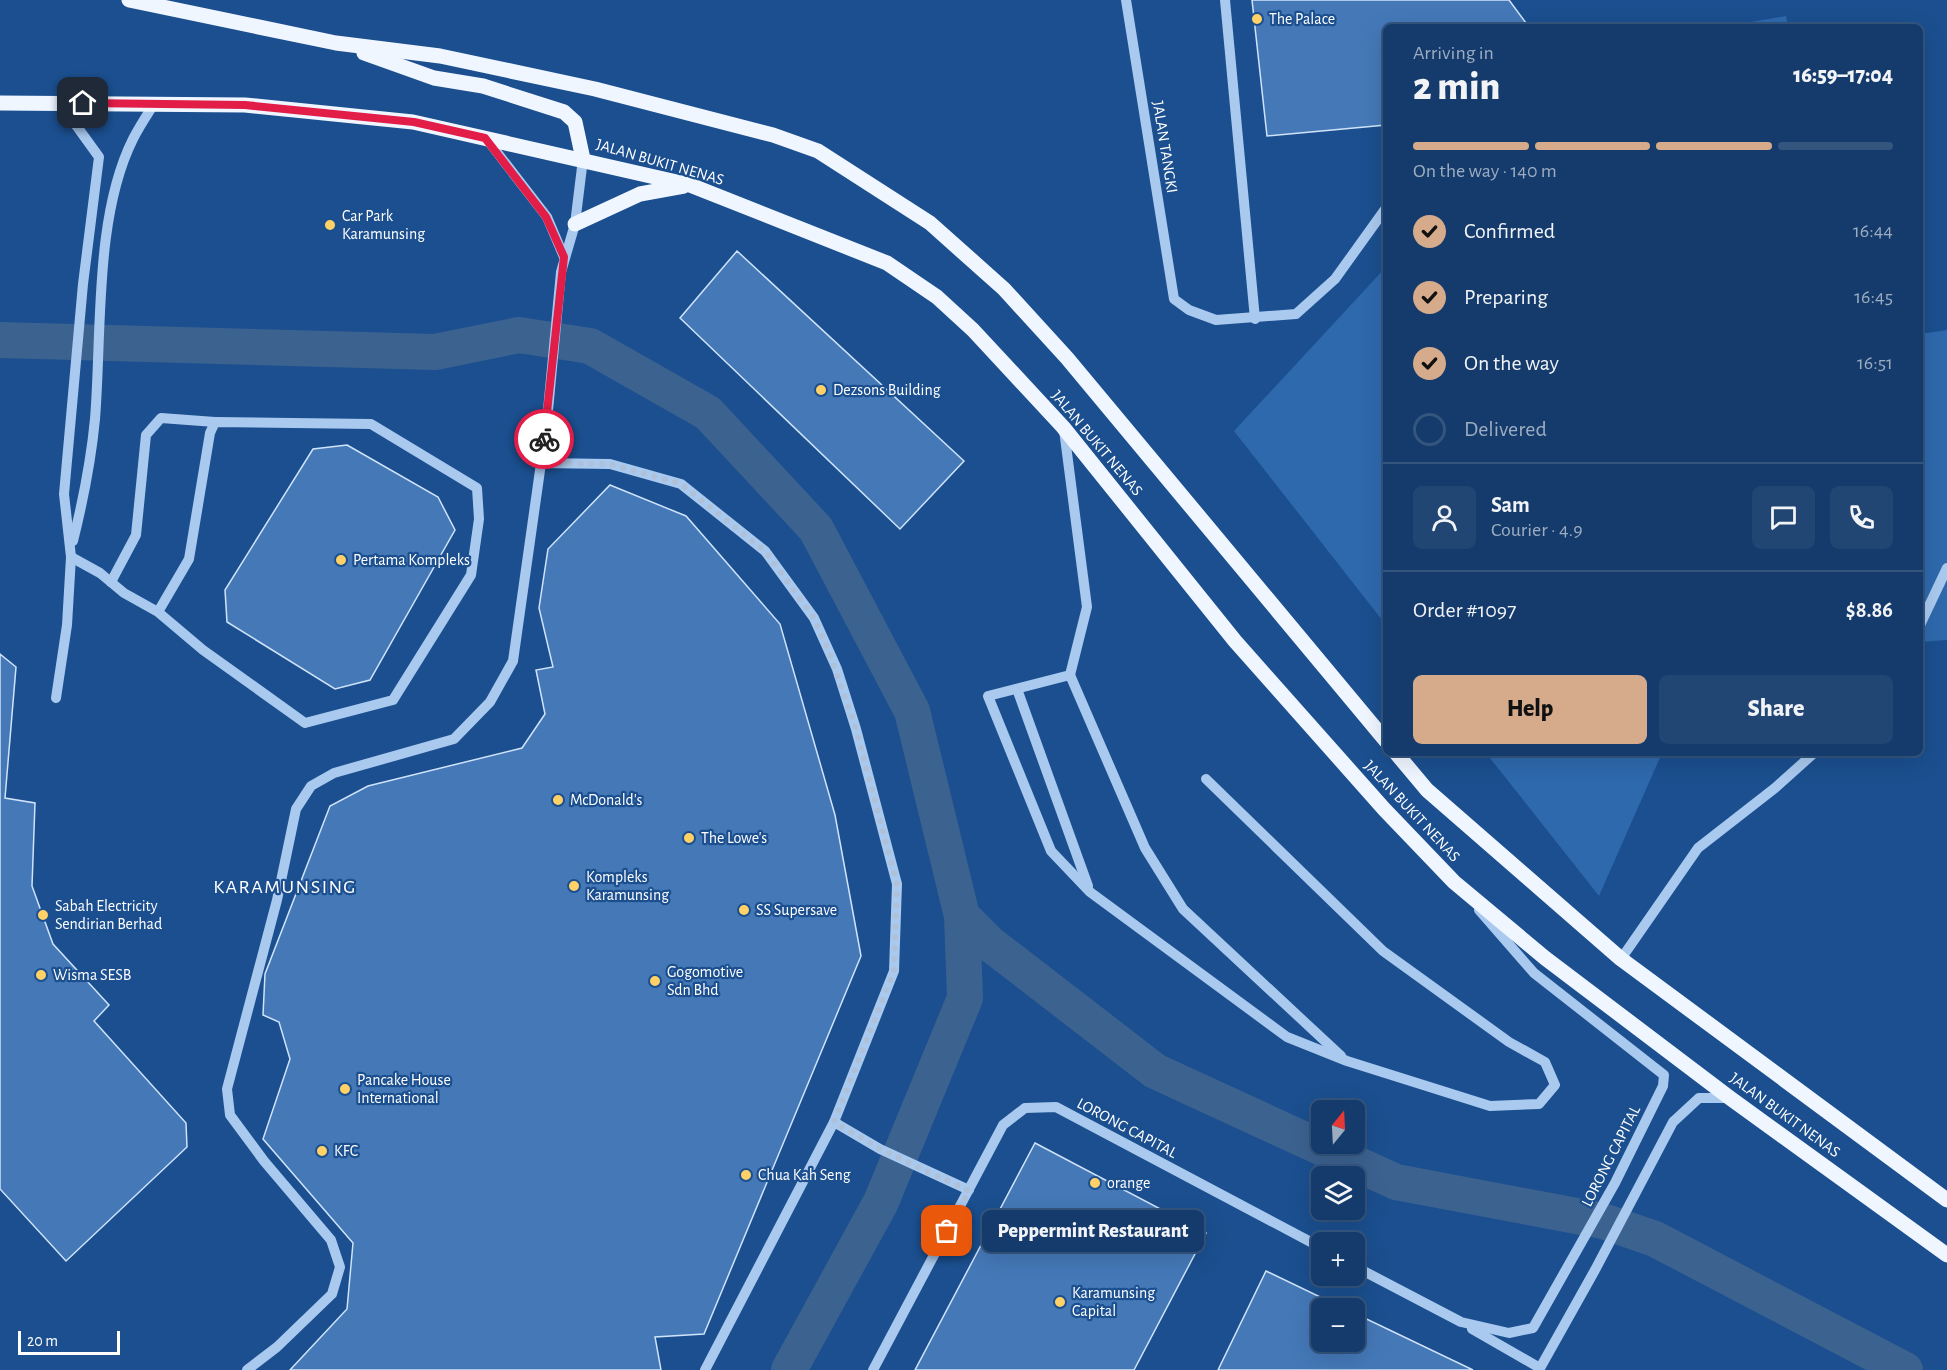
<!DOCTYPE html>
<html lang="en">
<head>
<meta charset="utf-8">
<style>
	:root { --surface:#143b6b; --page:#214673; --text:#f1f3f6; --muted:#9dadc1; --line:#33557e; --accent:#d6ab8b }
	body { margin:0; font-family:"Alegreya Sans",sans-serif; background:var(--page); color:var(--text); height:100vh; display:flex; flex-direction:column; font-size:22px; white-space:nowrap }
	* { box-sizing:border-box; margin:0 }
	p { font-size:20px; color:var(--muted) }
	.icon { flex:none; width:33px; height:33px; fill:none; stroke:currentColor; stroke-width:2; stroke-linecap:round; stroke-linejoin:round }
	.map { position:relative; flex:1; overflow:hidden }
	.panel { position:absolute; left:1383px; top:24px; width:540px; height:732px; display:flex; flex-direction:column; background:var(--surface); border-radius:9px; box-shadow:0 6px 24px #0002,0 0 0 2px var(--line) }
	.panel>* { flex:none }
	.needle { width:39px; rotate:18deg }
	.buttons { position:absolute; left:1311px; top:1100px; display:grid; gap:12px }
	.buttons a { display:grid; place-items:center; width:54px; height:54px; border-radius:9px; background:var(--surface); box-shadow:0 6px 24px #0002,0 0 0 2px var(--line); font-size:30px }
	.scale { position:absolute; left:18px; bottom:15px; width:102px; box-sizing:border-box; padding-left:6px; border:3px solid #fff; border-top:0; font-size:16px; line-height:21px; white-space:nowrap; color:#fff; -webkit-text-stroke:4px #1b4f8f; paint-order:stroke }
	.pin { position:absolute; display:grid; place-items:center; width:51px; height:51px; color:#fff; margin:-26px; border-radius:12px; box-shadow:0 3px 9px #0006 }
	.courier { position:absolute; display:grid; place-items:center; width:60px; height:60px; margin:-30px; border:4px solid #e11d48; border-radius:50%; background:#fff; color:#222; box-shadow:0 2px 8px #0007 }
	.bubble { position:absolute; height:42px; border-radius:9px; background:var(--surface); box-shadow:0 6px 24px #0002,0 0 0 2px var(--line); font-size:20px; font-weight:800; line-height:42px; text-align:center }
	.head em { font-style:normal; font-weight:800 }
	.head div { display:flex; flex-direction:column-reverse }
	.head { display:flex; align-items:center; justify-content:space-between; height:102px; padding:0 30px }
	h1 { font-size:39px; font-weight:800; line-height:45px }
	.bar { display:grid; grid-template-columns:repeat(4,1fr); gap:9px 6px; align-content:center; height:72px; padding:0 30px }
	.bar i { height:8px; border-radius:4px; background:var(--line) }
	.bar .selected { background:var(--accent) }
	.bar p { grid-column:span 4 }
	.line { display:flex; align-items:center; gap:15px; padding:0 30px; border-top:2px solid var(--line) }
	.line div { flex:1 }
	.round { display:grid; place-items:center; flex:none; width:63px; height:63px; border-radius:9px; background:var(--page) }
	ol { padding:0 30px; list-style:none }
	li { display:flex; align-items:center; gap:18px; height:66px }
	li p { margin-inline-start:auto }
	li .icon { padding:6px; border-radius:50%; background:var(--accent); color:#111; stroke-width:4 }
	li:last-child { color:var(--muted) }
	li i { width:33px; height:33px; border:3px solid var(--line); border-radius:50% }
	.cta { display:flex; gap:12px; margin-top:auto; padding:12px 30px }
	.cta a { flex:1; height:69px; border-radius:9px; background:var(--accent); color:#111; font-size:24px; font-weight:800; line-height:69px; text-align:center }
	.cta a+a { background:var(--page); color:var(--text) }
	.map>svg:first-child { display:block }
</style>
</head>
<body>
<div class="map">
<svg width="1947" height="1370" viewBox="0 0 1947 1370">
	<rect width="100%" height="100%" fill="#1b4f8f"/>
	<g fill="#2e69ad">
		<path d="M1786 16 1788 27H1722Z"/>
		<path d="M1386 267V625L1234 431Z"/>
		<path d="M1947 330V640L1920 642V334Z"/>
		<path d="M1486 753H1662L1599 896Z"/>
	</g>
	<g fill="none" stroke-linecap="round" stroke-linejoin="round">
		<g stroke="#3c6290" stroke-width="36">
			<path d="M0 340 435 352 519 335 590 346 708 413 816 529 912 711 962 916 965 998 881 1202 789 1370"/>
			<path d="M962 916 989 943 1155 1071 1396 1182 1603 1221 1655 1239 1905 1370"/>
		</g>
	</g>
	<g fill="#4478b7" stroke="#cfe3fa" stroke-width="1.5">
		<path d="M1252 0H1509L1529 27H1386V125L1267 136Z"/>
		<path d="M737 251 964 461 900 529 680 318Z"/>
		<path d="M347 445 438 497 455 530 370 680 335 689 227 622 225 590 313 449Z"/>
		<path d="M610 485 686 516 780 624 835 815 861 956 704 1334 655 1337 661 1370H290L347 1309 353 1243 263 1139 290 1059 279 1022 263 1015 265 974 330 806 368 786 522 748 545 714 536 670 553 667 539 608 548 549Z"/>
		<path d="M0 654 16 667 5 798 35 803 32 886 53 944 109 1005 94 1021 186 1123 187 1147 66 1261 0 1189Z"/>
		<path d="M1035 1143 1206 1233 1134 1370H915Z"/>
		<path d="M1266 1271 1343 1308H1322V1341H1354V1313L1473 1370H1218Z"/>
	</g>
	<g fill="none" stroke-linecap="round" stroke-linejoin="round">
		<g stroke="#a9c9ee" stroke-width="10">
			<path d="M1126 0 1174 299 1189 310 1216 320 1296 314 1335 279 1386 208"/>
			<path d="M1225 0 1255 319"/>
			<path d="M486 138 547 217 564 257"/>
			<path d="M1064 430 1087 607 1070 675 988 696 1051 851 1090 892 1287 1037 1347 1061 1490 1106 1539 1104 1555 1085 1545 1062 1509 1042 1383 951 1206 779"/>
			<path d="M540 463 610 464 681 484 765 551 814 618 837 669 856 729 897 884 894 971 834 1122 705 1370"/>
			<path d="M73 541C83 501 91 461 95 419 102 333 94 217 133 139 139 127 147 115 154 104"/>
			<path d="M71 557 100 573 124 593 158 612 203 650 305 723 393 700 471 575 479 519 477 488 371 424 215 422 210 433 189 559 158 612"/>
			<path d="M111 582 136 535 146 435 161 418 215 422"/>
			<path d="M1920 625 1947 568"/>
			<path d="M1070 675 1145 848 1183 909 1341 1056"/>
			<path d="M1017 689 1088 886"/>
			<path d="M56 698 67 625 71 557 64 494 83 284 99 157 60 103"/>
			<path d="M1621 959 1698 848 1775 788 1814 753"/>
			<path d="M834 1122 880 1149 969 1190"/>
			<path d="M1354 1266 1461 1322 1509 1333 1533 1328 1615 1183 1663 1086 1664 1075 1534 973 1479 910"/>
			<path d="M1472 1329 1540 1368"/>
			<path d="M247 1370 277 1347 332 1294 340 1267 331 1240 264 1161 230 1115 227 1089 277 900 296 809 311 786 334 773 454 739 490 702 513 661 547 421 561 272 575 224 583 159"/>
			<path d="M873 1370 1003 1125 1025 1108 1056 1107 1322 1248"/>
			<path d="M1539 1370 1595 1270 1673 1122 1699 1098H1730"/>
		</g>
		<g stroke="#f0f6ff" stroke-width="15">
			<path d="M129 0 336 43 440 56 595 89 773 135 818 151 930 223 1004 289 1067 358 1386 741"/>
			<path d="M364 53 434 78 483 86 564 112 575 122 583 159"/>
			<path d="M0 103 245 105 413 122 690 185 887 263 937 297 973 330 1063 427 1235 641 1384 809 1454 882 1545 958 1730 1098 1947 1255"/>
			<path d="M575 224 640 194 684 186"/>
			<path d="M1396 753 1427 790 1621 959 1947 1200"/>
		</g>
	</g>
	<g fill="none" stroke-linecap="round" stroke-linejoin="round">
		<path stroke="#afc1d8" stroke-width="6" stroke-dasharray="0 10.8" d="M544 439 540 463 610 464 681 484 765 551 814 618 829 652 856 729 897 884 894 971 834 1122 880 1149 969 1191 947 1231"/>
		<path stroke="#e11d48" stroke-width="8" d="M83 103 245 105 414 122 485 138 546 217 564 257 544 439"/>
	</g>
	<g fill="#ffd166" stroke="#1b4f8f" stroke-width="2">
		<circle cx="1257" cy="19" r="6"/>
		<circle cx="330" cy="225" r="6"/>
		<circle cx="821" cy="390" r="6"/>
		<circle cx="341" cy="560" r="6"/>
		<circle cx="558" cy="800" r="6"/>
		<circle cx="689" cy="838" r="6"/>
		<circle cx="574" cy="886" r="6"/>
		<circle cx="744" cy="910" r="6"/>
		<circle cx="43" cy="915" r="6"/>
		<circle cx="41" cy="975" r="6"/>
		<circle cx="655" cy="981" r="6"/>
		<circle cx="345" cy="1089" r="6"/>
		<circle cx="322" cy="1151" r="6"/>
		<circle cx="746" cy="1175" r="6"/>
		<circle cx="1095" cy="1183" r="6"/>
		<circle cx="1060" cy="1302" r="6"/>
	</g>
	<g text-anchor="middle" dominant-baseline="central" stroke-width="4.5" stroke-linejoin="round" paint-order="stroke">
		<g font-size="16" fill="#fff" stroke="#1b4f8f" text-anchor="start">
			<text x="1269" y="19">The Palace</text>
			<text x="342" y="216">Car Park<tspan x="342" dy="18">Karamunsing</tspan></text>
			<text x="833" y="390">Dezsons Building</text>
			<text x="353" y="560">Pertama Kompleks</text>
			<text x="570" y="800">McDonald's</text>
			<text x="701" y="838">The Lowe's</text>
			<text x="586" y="877">Kompleks<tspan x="586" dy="18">Karamunsing</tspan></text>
			<text x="55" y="906">Sabah Electricity<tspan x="55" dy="18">Sendirian Berhad</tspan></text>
			<text x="756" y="910">SS Supersave</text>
			<text x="667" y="972">Gogomotive<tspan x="667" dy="18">Sdn Bhd</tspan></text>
			<text x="53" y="975">Wisma SESB</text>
			<text x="357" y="1080">Pancake House<tspan x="357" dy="18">International</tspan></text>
			<text x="334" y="1151">KFC</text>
			<text x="758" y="1175">Chua Kah Seng</text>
			<text x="1107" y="1183">orange</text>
			<text x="1072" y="1293">Karamunsing<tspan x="1072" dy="18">Capital</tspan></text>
		</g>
		<g font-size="16" fill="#fff" stroke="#1b4f8f">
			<text transform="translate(1165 147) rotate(81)">JALAN TANGKI</text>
			<text transform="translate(660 162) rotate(16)">JALAN BUKIT NENAS</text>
			<text transform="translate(1097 443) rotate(50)">JALAN BUKIT NENAS</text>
			<text transform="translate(1412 811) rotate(47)">JALAN BUKIT NENAS</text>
			<text transform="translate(1785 1115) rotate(36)">JALAN BUKIT NENAS</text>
			<text transform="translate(1127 1128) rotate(28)">LORONG CAPITAL</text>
			<text transform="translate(1611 1156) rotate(-63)">LORONG CAPITAL</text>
		</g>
		<g font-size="20" letter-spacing="1.5" fill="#fff" stroke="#1b4f8f">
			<text x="285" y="887">KARAMUNSING</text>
		</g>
	</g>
</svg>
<div class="buttons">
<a><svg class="needle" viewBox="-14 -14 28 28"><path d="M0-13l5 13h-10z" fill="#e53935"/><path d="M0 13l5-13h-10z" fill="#9dadc1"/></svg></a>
<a><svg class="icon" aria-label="layers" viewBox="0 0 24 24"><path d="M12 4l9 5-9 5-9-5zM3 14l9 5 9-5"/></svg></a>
<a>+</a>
<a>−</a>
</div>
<div class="scale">20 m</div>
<div class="pin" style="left:947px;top:1231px;background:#ea580c"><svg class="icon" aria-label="bag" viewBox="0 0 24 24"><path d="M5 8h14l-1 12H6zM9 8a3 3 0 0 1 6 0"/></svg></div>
<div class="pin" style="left:83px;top:103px;background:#1f2937"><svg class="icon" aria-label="home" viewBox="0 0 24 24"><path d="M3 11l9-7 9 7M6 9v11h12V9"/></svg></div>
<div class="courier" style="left:544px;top:439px"><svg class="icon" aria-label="bike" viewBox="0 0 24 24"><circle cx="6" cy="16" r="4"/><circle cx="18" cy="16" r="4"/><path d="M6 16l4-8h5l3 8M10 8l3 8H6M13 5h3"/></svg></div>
<div class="bubble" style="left:982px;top:1210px;width:222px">Peppermint Restaurant</div>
<section class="panel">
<div class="head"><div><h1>2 min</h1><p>Arriving in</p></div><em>16:59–17:04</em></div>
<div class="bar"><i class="selected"></i><i class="selected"></i><i class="selected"></i><i></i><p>On the way · 140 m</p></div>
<ol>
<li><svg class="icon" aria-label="check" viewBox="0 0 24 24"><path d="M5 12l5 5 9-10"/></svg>Confirmed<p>16:44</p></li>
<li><svg class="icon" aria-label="check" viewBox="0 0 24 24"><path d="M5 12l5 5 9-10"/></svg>Preparing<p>16:45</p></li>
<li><svg class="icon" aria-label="check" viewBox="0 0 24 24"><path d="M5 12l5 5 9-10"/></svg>On the way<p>16:51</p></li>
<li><i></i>Delivered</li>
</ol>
<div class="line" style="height:108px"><a class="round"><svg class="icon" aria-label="person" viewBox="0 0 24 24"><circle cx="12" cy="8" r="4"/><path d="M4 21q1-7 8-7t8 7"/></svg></a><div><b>Sam</b><p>Courier · 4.9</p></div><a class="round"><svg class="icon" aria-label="chat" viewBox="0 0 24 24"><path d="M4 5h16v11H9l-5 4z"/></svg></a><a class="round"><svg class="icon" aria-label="phone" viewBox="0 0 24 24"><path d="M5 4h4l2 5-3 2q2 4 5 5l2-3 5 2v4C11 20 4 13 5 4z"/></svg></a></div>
<div class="line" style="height:78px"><div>Order #1097</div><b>$8.86</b></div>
<div class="cta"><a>Help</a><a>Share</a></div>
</section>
</div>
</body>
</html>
